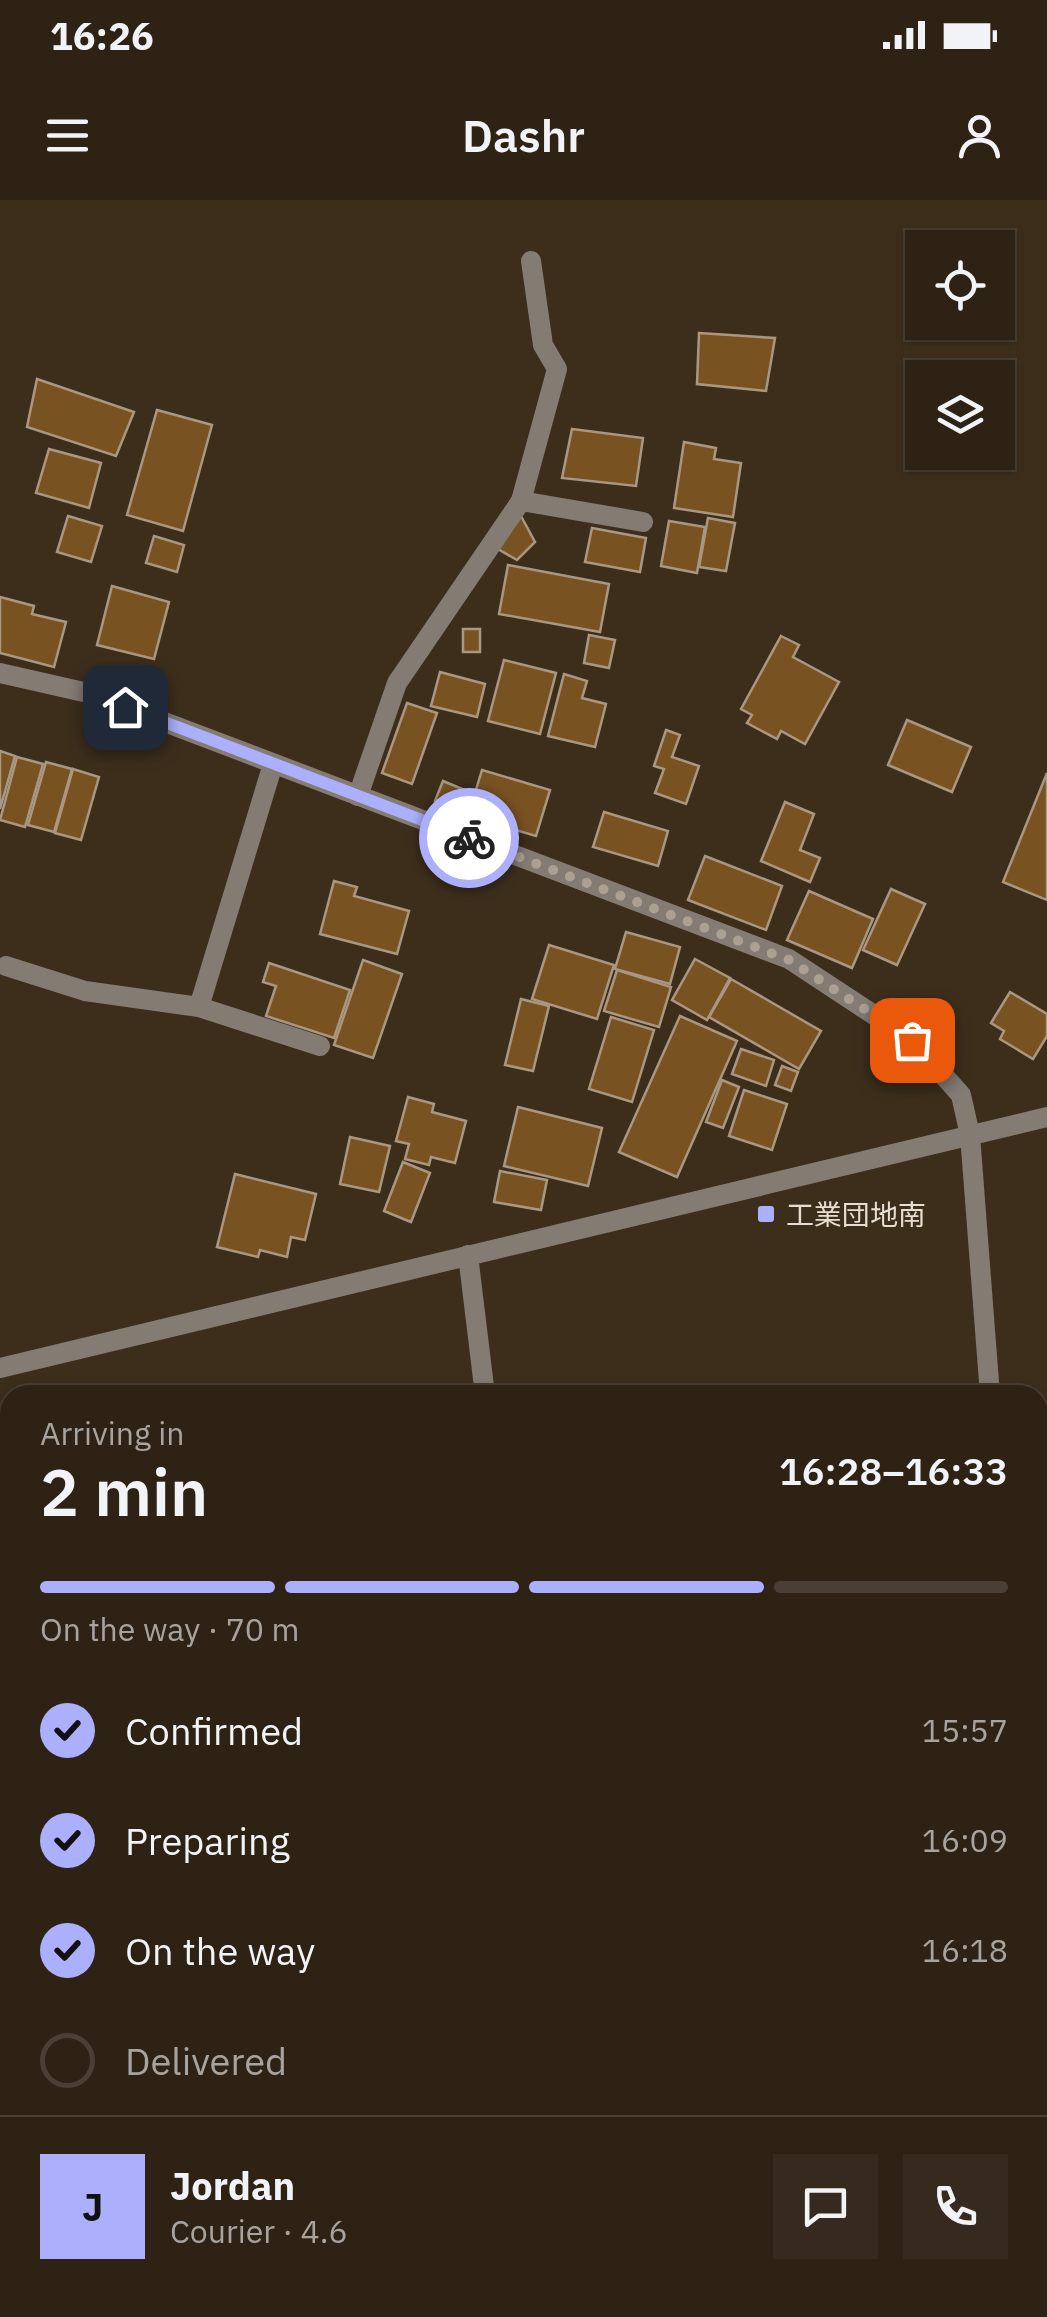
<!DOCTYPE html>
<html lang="en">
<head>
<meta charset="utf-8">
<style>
	:root { --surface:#2e2215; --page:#362a1e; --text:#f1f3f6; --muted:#a7a4a0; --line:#493f34; --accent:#acaffb }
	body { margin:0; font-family:"IBM Plex Sans","Noto Sans JP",sans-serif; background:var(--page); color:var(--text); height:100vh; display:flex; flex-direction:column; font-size:38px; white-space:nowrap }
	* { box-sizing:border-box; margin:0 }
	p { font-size:32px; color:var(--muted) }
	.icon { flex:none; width:55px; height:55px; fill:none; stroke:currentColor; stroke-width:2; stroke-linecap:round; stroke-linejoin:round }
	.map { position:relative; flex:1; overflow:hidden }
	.sheet { position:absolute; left:0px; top:1185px; width:1048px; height:932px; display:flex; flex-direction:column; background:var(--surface); border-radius:30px 30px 0 0; box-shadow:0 2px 8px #0004,0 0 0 2px var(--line) }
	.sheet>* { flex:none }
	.buttons { position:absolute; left:905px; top:30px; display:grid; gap:20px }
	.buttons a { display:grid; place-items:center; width:110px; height:110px; border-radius:0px; background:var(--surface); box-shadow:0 2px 8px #0004,0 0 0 2px var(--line); font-size:50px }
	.pin { position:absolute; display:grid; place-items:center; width:85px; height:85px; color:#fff; margin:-42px; border-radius:20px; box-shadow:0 5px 15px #0006 }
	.courier { position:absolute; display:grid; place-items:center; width:100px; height:100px; margin:-50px; border:8px solid #acaffb; border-radius:50%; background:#fff; color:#222; box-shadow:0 2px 12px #0007 }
	.overview em { font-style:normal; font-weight:600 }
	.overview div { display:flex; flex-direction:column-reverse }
	.overview { display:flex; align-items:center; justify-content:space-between; height:170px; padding:0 40px }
	h1 { font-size:65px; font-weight:600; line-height:75px }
	.bar { display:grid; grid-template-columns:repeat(4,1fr); gap:15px 10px; align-content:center; height:120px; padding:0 40px }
	.bar i { height:12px; border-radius:8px; background:var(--line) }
	.bar .selected { background:var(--accent) }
	.bar p { grid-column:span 4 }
	.line { display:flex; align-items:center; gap:25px; padding:0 40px; border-top:2px solid var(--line) }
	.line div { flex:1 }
	.round { display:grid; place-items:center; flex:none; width:105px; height:105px; border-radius:0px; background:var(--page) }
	ol { padding:0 40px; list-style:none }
	li { display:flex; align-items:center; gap:30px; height:110px }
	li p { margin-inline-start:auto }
	li .icon { padding:10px; border-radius:50%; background:var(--accent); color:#111; stroke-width:4 }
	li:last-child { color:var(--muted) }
	li i { width:55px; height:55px; border:5px solid var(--line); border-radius:50% }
	.status { display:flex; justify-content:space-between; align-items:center; height:70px; padding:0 50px; background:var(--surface); direction:ltr }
	.status svg { height:28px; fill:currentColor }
	header { display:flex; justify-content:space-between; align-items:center; height:130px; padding:0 40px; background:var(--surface); font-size:45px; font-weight:600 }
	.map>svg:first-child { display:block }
</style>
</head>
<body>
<div class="status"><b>16:26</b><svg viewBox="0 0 49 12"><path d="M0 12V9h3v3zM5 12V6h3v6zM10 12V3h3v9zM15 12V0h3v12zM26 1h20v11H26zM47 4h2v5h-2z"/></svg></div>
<header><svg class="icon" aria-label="menu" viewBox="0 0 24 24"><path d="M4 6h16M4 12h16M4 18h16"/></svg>Dashr<svg class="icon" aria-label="person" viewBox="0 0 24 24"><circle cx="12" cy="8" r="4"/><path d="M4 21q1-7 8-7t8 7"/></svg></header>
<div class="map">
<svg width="1047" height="2117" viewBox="0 0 1047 2117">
	<rect width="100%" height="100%" fill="#3d2e1c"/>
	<g fill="#795222" stroke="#aa9782" stroke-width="2.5">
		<path d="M699 133 775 138 766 191 697 184Z"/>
		<path d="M37 179 134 212 116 256 27 227Z"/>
		<path d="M157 210 212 225 183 331 127 315Z"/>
		<path d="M572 229 643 238 636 286 562 278Z"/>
		<path d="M684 242 716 248 714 259 741 263 733 317 674 308Z"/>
		<path d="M49 249 101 263 89 308 36 293Z"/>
		<path d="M68 316 102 326 91 362 57 352Z"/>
		<path d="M521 316 535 342 517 360 496 348Z"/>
		<path d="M708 318 735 323 726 371 699 367Z"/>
		<path d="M669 321 705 327 697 373 661 366Z"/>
		<path d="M592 328 646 338 640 372 585 362Z"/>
		<path d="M154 336 184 345 177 372 146 363Z"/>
		<path d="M508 365 609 384 600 432 499 414Z"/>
		<path d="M112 386 169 402 154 459 97 445Z"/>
		<path d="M0 397 34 406 32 414 66 422 54 467 0 453Z"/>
		<rect x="463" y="429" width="17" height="23"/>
		<path d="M589 435 615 440 609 468 584 463Z"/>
		<path d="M781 436 799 445 793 457 839 482 805 544 781 531 777 539 747 523 752 515 741 509Z"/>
		<path d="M504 460 556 473 540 534 488 521Z"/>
		<path d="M440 472 485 484 477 517 431 506Z"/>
		<path d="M564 474 587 481 582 498 606 504 595 547 548 536Z"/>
		<path d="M407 503 437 513 412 584 382 573Z"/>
		<path d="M907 520 971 547 952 592 888 565Z"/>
		<path d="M666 530 680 535 672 557 699 566 686 604 655 593 664 569 654 566Z"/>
		<path d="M0 551 15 556 0 609Z"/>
		<path d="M17 557 43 564 25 627 0 620Z"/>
		<path d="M46 562 72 569 54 632 28 625Z"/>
		<path d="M73 569 99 577 81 640 55 633Z"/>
		<path d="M482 570 550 590 536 636 468 616Z"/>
		<path d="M1047 573V700L1003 682Z"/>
		<path d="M443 581 472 593 464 612 435 601Z"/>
		<path d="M785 602 814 614 800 650 820 658 810 682 761 661Z"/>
		<path d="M604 612 668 631 658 666 593 647Z"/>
		<path d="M705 656 782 686 766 730 688 700Z"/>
		<path d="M334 681 357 687 354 696 409 711 397 754 320 734Z"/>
		<path d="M891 689 925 704 897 765 863 750Z"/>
		<path d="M809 691 873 719 852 768 787 740Z"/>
		<path d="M626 732 680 747 670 784 615 769Z"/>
		<path d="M549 745 614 765 597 819 532 799Z"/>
		<path d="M695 759 730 778 707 820 672 800Z"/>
		<path d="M363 760 402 774 373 858 334 845Z"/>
		<path d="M269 763 350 790 334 838 266 816 276 786 263 782Z"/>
		<path d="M617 770 671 787 659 827 604 811Z"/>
		<path d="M731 779 821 831 799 869 709 817Z"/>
		<path d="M1010 792 1047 814V836L1033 859 1000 839 1004 831 991 823Z"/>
		<path d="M521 799 549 806 533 871 505 865Z"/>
		<path d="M680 816 737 841 677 977 619 952Z"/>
		<path d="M611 817 654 830 632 902 589 889Z"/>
		<path d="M741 849 774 860 766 886 732 874Z"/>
		<path d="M782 866 798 872 791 891 775 885Z"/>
		<path d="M722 880 739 887 723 928 706 922Z"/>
		<path d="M744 890 787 904 772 950 729 936Z"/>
		<path d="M408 897 434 904 432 912 466 921 455 963 431 957 429 965 405 959 409 944 396 941Z"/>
		<path d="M518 907 602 928 588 986 504 966Z"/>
		<path d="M350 937 390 946 379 992 340 984Z"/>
		<path d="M403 962 430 973 411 1022 384 1011Z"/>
		<path d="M500 971 547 980 541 1010 494 1002Z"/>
		<path d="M235 974 316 994 305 1040 291 1037 287 1057 260 1050 258 1057 217 1047Z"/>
		<rect x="602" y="2108" width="106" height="9"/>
		<path d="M719 2108H833V2117H720Z"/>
	</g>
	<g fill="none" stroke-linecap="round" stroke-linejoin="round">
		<g stroke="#847b73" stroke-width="20">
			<path d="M468 1055 485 1195"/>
			<path d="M560 2108V2117"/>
		</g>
		<g stroke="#847b73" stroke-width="20">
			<path d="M521 301 643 322"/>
			<path d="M358 596 397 483 521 301 557 169 543 145 531 61"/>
			<path d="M6 766 85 791 199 807 320 846"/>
			<path d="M199 807 273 564"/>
			<path d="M970 935 990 1195"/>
			<path d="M1038 1810 1047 1933"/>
		</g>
		<g stroke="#847b73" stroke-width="20">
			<path d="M0 473 88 493 789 759 912 840 961 895 970 935"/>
			<path d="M0 1168 1047 917"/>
		</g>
	</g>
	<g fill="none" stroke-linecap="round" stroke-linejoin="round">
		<path stroke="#aca092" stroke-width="10" stroke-dasharray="0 18" d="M469 638 789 760 912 840"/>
		<path stroke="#acaffb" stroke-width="12" d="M125 507 469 638"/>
	</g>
	<rect fill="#acaffb" stroke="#3d2e1c" stroke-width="4" x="756" y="1004" width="20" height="20" rx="5"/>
	<g text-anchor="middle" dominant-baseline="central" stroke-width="9" stroke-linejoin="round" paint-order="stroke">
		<g font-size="28" fill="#e7ddd2" stroke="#3d2e1c" text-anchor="start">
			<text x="786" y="1014">工業団地南</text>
		</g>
	</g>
</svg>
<div class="buttons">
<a><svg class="icon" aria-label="locate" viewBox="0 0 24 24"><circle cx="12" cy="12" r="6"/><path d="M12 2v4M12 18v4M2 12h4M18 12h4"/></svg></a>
<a><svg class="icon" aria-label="layers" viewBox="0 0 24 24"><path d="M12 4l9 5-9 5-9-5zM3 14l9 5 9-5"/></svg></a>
</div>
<div class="pin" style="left:912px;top:840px;background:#ea580c"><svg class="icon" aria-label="bag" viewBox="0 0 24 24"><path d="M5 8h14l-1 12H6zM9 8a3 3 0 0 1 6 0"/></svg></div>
<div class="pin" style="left:125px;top:507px;background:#1f2937"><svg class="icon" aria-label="home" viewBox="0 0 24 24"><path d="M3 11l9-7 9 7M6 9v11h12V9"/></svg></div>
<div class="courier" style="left:469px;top:638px"><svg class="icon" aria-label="bike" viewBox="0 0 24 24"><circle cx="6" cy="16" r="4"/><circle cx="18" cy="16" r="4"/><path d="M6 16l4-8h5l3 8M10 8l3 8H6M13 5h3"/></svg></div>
<section class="sheet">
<div class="overview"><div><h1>2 min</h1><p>Arriving in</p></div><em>16:28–16:33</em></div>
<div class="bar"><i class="selected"></i><i class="selected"></i><i class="selected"></i><i></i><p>On the way · 70 m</p></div>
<ol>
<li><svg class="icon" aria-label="check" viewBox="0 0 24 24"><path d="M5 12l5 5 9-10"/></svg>Confirmed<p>15:57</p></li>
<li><svg class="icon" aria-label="check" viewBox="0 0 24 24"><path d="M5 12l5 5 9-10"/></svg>Preparing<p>16:09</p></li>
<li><svg class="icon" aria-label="check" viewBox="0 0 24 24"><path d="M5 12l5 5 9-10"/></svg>On the way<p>16:18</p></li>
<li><i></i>Delivered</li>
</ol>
<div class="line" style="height:180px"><b class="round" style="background:var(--accent);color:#111">J</b><div><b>Jordan</b><p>Courier · 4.6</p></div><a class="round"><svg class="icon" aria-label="chat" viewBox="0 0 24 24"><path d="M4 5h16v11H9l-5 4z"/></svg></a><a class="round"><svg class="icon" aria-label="phone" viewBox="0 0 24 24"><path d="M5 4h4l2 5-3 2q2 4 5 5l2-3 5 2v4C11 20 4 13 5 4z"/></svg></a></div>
</section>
</div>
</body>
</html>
